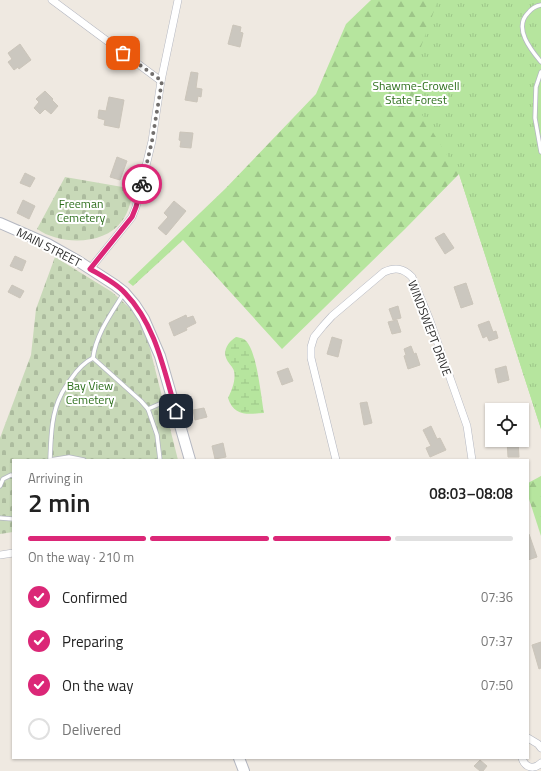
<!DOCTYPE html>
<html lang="en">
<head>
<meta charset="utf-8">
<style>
	:root { --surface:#fff; --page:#f2f2f2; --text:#222; --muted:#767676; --line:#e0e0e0; --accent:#db2777 }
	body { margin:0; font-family:"Titillium Web",sans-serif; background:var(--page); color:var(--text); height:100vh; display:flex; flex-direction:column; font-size:15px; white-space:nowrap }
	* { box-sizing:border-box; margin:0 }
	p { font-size:13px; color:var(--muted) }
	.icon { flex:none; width:22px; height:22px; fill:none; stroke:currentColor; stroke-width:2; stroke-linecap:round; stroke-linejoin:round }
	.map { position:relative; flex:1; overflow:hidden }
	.drawer { position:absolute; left:12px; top:459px; width:517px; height:300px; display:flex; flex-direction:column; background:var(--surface); border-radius:0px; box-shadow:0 1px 3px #0004 }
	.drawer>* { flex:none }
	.fabs { position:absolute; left:485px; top:403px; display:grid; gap:8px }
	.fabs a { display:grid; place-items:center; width:44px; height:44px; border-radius:0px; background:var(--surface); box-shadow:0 1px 3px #0004; font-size:20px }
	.pin { position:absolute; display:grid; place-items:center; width:34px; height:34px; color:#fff; margin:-17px; border-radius:8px; box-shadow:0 2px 6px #0006 }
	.courier { position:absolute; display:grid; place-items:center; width:40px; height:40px; margin:-20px; border:3px solid #db2777; border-radius:50%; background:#fff; color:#222; box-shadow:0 1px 5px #0007 }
	.overview em { font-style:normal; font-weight:600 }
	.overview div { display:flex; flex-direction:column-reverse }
	.overview { display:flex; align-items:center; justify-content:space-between; height:68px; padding:0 16px }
	h1 { font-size:26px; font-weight:600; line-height:30px }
	.bar { display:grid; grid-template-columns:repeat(4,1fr); gap:6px 4px; align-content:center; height:48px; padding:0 16px }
	.bar i { height:5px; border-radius:3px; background:var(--line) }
	.bar .current { background:var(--accent) }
	.bar p { grid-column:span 4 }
	ol { padding:0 16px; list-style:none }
	li { display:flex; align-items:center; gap:12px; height:44px }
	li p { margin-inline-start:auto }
	li .icon { padding:4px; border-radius:50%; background:var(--accent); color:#fff; stroke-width:4 }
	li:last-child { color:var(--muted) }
	li i { width:22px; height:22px; border:2px solid var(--line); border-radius:50% }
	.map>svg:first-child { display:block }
</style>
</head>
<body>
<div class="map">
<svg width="541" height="771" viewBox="0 0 541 771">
	<defs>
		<pattern id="forest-firs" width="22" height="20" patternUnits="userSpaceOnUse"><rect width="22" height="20" fill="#b6e59e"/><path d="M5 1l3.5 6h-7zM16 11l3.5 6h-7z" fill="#9dc588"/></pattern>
		<pattern id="wetland-marsh" width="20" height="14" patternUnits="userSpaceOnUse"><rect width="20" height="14" fill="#b6e59e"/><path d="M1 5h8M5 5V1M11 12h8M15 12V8" fill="none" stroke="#9dc588"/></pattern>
		<pattern id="cemetery-stones" width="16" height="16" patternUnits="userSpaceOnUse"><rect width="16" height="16" fill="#c8d9b8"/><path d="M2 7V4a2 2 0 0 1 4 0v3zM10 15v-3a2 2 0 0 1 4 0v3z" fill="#acbb9e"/></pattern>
		<pattern id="park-tufts" width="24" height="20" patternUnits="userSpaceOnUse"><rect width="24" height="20" fill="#b6e59e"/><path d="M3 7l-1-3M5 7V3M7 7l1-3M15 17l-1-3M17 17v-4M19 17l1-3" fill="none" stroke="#9dc588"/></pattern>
	</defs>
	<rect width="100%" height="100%" fill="#efe9e1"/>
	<g fill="url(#forest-firs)">
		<path d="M371 0H541V429L459 174 405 229 282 349 183 240 133 286 128 282 225 189 316 94 346 24Z"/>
		<path d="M541 476V536L528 496V483Z"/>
	</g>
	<path fill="url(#wetland-marsh)" d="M236 337C241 338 244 338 247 342 257 354 261 396 264 413 248 414 234 417 228 398 232 390 236 380 234 371 233 367 229 364 227 360 222 351 228 342 236 337Z"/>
	<g fill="url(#cemetery-stones)">
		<path d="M65 177 134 189C131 200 129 212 122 221 104 246 60 245 37 229Z"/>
		<path d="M55 257 112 292 133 311 147 337 178 460H13V532L0 534V438L31 355 36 309Z"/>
	</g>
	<path fill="url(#park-tufts)" d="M438 0H541V429L459 174 419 110 418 55Z"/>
	<g fill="#cbc7bf" stroke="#cbc5ba">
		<path d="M233 25 241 27 240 32 243 33 240 47 228 44Z"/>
		<path d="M20 44 31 60 19 69 18 67 14 70 8 62 12 59 8 53Z"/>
		<path d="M191 72 198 73 196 88 202 89 201 97 198 96 197 102 185 100Z"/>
		<path d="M45 91 53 99 52 100 58 106 51 114 45 109 40 114 34 108 39 102 36 99Z"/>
		<path d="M109 97 124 100 119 128 104 125 105 120 98 118 99 110 106 111Z"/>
		<path d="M180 132 193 133 191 148 180 147 181 141 179 140Z"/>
		<path d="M117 157 127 161 120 180 110 177Z"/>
		<path d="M25 173 35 178 30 187 20 183Z"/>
		<path d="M23 200 35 206 29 219 17 213Z"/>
		<path d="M174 201 186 211 166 235 158 228 168 217 164 213Z"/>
		<path d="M444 233 454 248 445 254 435 238Z"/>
		<path d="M15 256 26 261 22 271 10 266Z"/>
		<path d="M466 283 473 304 461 308 454 287Z"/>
		<path d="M12 285 24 291 20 298 8 292Z"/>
		<path d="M398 306 401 318 393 320 389 309Z"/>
		<path d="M186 315 187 318 193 316 196 323 186 328 187 330 174 336 169 323Z"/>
		<path d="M397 320 401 332 392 334 388 322Z"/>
		<path d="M489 321 493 332 496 331 498 338 489 341 487 336 483 338 478 325Z"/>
		<path d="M332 337 342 340 338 357 327 354Z"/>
		<path d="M411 346 414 354 416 353 420 365 408 369 404 356 406 355 404 349Z"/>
		<path d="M506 366 509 380 498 383 495 369Z"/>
		<path d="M288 368 293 381 282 385 277 372Z"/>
		<path d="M367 402 372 423 364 425 360 403Z"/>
		<path d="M204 408 207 417 195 420 193 410Z"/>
		<path d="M431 426 437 439 440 438 446 450 430 457 426 448 431 446 423 430Z"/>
		<path d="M507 440H518L519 457H508Z"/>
		<path d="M223 443 226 457 215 459 212 446Z"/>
		<path d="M528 534H529L537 557 528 560Z"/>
		<path d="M541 642V668L539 669 532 645Z"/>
		<path d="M480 760 487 766 483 771H480L474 766Z"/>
	</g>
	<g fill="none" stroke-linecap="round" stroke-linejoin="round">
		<g stroke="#b4b7c1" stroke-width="5">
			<g id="service">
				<path d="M541 5C535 6 532 8 528 13 513 28 531 50 541 62"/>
				<path d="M541 72 536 87 535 118 541 152"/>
				<path d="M93 358C96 334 111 314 124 293"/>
				<path d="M50 460C51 439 51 414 61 395 63 390 67 385 71 379 77 370 83 363 93 358L141 401 148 409"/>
				<path d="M50 460 69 457 84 460"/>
				<path d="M160 460 157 435 148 409 171 399"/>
				<path d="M0 486 3 479 11 475 13 476"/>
				<path d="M0 518 13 519"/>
			</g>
		</g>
		<g stroke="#b4b7c1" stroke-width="8">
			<g id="minor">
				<path d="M52 0 161 81"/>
				<path d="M90 269 132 217 136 207 152 141 161 81 178 0"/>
				<path d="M336 460 311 358V347L314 337 323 326 332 316 384 272C395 267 403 268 412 277L429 318 467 426 472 460"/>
				<path d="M0 555 13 553"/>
				<path d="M528 738 538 744 541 748"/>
				<path d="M522 758C525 768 534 770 541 763"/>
			</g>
		</g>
		<g stroke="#b4b7c1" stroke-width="12">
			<g id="secondary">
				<path d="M0 223 48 244 78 261 115 285 124 292 135 305 144 319 160 356 190 460"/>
				<path d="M239 758 244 771"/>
			</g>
		</g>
		<use href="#service" stroke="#fff" stroke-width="3.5"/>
		<use href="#minor" stroke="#fff" stroke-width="7"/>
		<use href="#secondary" stroke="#fff" stroke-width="10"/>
	</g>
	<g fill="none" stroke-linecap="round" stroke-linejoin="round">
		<path stroke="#726f6d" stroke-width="4" stroke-dasharray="0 7.2" d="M123 53 162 81 152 141 142 184"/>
		<path stroke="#db2777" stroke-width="5" d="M142 184 136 207 132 217 90 269C102 276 116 283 125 293 156 325 164 371 176 411"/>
	</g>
	<g text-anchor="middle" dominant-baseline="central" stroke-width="4" stroke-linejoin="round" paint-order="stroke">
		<g font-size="12" fill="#2c6e1b" stroke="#fff">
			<text x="416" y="85">Shawme-Crowell<tspan x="416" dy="14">State Forest</tspan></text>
			<text x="81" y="203">Freeman<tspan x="81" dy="14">Cemetery</tspan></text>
			<text x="90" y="385">Bay View<tspan x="90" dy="14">Cemetery</tspan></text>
		</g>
		<g font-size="12" fill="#2e2e2e" stroke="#fff">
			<text transform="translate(49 247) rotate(27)">MAIN STREET</text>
			<text transform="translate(430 328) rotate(69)">WINDSWEPT DRIVE</text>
		</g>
	</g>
</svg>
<div class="fabs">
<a><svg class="icon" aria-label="locate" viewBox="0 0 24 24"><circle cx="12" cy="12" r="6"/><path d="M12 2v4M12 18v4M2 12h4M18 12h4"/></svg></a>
</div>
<div class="pin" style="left:123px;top:53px;background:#ea580c"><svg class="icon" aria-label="bag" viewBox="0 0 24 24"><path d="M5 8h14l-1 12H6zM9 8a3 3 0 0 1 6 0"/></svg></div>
<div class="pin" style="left:176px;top:411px;background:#1f2937"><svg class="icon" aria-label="home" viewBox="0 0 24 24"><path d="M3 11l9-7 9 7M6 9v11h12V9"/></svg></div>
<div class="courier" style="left:142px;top:184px"><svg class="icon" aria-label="bike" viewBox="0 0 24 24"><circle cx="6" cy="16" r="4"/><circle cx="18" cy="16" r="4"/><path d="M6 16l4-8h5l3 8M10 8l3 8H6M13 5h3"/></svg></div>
<section class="drawer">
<div class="overview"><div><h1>2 min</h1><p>Arriving in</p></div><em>08:03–08:08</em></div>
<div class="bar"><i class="current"></i><i class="current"></i><i class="current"></i><i></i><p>On the way · 210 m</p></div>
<ol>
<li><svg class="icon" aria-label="check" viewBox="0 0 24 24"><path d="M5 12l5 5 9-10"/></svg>Confirmed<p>07:36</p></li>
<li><svg class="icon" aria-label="check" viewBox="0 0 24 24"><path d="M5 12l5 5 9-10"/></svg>Preparing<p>07:37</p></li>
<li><svg class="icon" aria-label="check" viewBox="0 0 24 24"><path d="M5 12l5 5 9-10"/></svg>On the way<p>07:50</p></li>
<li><i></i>Delivered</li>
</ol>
</section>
</div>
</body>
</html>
